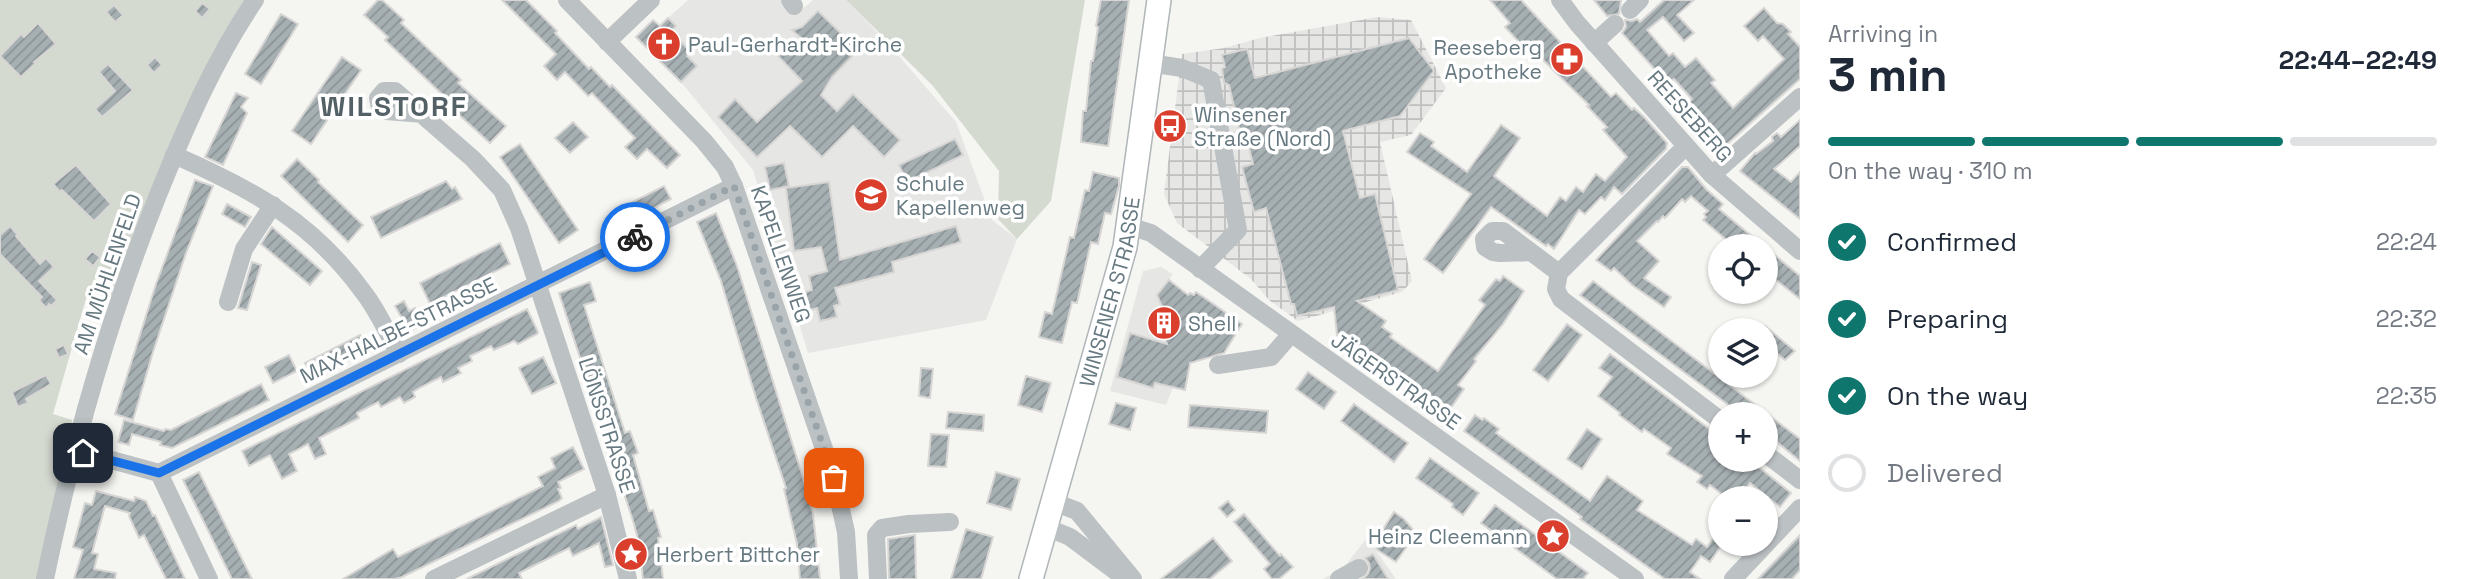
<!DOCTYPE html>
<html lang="en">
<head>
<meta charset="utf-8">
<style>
	:root { --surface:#fff; --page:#f2f2f3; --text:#1f2937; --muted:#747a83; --line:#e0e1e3; --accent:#0f766e }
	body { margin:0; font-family:"Space Grotesk",sans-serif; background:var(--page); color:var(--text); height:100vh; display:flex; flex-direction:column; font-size:26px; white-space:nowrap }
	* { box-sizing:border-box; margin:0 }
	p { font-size:23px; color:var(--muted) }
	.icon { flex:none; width:38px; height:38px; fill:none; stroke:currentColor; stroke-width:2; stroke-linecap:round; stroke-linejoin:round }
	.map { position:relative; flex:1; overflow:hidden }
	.panel { display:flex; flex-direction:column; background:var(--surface); width:665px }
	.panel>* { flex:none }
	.controls { position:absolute; left:1708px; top:234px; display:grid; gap:14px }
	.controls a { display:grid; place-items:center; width:70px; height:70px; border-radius:50%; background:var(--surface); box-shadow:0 2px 5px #0004; font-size:35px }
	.pin { position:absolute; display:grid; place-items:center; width:60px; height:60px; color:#fff; margin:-30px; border-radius:14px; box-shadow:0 4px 10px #0006 }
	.courier { position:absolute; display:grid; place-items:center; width:70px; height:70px; margin:-35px; border:5px solid #1a73e8; border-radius:50%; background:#fff; color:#222; box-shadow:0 2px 9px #0007 }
	.overview em { font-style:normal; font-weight:700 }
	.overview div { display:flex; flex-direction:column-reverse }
	.overview { display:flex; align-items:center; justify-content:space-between; height:119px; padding:0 28px }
	h1 { font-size:46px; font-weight:700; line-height:52px }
	.bar { display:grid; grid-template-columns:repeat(4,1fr); gap:10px 7px; align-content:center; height:84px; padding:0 28px }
	.bar i { height:9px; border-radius:5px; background:var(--line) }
	.bar .selected { background:var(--accent) }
	.bar p { grid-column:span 4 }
	ol { padding:0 28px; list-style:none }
	li { display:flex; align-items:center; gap:21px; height:77px }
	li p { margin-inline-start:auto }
	li .icon { padding:7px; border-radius:50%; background:var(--accent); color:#fff; stroke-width:4 }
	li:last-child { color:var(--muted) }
	li i { width:38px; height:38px; border:4px solid var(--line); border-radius:50% }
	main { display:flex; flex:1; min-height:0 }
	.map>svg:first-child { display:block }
</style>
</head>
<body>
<main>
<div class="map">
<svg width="1800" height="579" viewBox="0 0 1800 579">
	<defs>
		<pattern id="industrial-grid" width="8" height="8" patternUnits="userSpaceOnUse" patternTransform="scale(1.75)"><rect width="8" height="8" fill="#e6e6e5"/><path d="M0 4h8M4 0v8" fill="none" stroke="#bebfbf"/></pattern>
		<pattern id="building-hatch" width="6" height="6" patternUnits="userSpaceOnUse" patternTransform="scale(1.75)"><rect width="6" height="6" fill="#a6afb2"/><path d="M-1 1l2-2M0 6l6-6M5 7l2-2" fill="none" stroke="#8b9396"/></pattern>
	</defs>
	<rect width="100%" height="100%" fill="#f5f5f2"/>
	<g fill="#e6e6e5">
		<path d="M688 0H782L798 13 813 0H846L891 47 956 122 992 220 1017 239 986 320 808 353 753 170 681 82 696 66 687 56 691 51 671 31 676 26 668 18Z"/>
		<path d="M1161 267 1173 274 1169 280 1182 349 1173 387 1166 405 1110 391 1143 271Z"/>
		<path d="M1367 538 1396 579H1323L1344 567Z"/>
	</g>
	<path fill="url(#industrial-grid)" d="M1377 17 1411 20 1446 88 1411 135 1380 142 1412 281 1402 292 1298 321 1269 300 1251 279 1177 223 1164 194 1182 54 1224 48 1260 38Z"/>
	<g fill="#d5dad1">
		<path d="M0 0H247L188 105 110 300 87 295 53 414 72 420 68 450 39 579H0Z"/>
		<path d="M846 0H1085L1051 201 1017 239 998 219 999 171 933 86Z"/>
	</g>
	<g fill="url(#building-hatch)" stroke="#d7d6d4" stroke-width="2">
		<path d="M378 0H382L404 20 401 23 461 80 458 83 506 126 490 143 443 100 445 97 385 40 388 37 364 15Z"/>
		<path d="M502 0H526L557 31 555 33 589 69 591 67 610 87 612 85 680 155 667 168 647 149 637 159 625 147 635 138 592 93 588 96 565 72 557 80 544 66 556 54Z"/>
		<path d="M1101 0H1129L1108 146 1081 142 1083 111H1086L1091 61H1093L1098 27 1096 26Z"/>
		<path d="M1490 0H1521L1611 97 1616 93 1632 110 1634 108 1644 117 1667 143 1666 149 1622 194 1614 187 1605 200 1601 197 1585 214 1579 210 1554 249 1548 244 1546 246 1491 207 1443 273 1424 259 1471 194 1407 152 1420 133 1434 142 1431 146 1467 172 1501 125 1520 138 1494 176 1547 216 1560 197 1566 201 1576 187 1583 192 1596 174 1605 181 1627 157 1603 130 1607 127 1587 106 1589 105 1537 54 1533 57 1505 27 1510 23Z"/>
		<path d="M1594 0H1621L1619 14 1607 16Z"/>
		<path d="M1664 0H1694L1677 15 1694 33 1684 41 1663 17 1647 30 1669 56 1673 53 1685 67 1696 58 1715 80 1711 83 1733 108 1784 59 1763 36 1758 41 1744 26 1764 8 1777 23 1783 24 1791 32 1788 34 1800 47V79L1725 146 1720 145 1685 105 1692 99 1674 79 1668 84 1622 33 1626 27 1625 20 1632 21 1637 19 1640 22Z"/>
		<path d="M202 3 210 9 202 18 195 11Z"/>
		<path d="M114 5 123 15 115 22 106 12Z"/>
		<path d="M818 11 858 50 832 77 821 95 837 111 853 94 900 140 884 157 853 126 822 157 790 126 757 157 718 117 735 99 757 122 802 81 778 56 802 39 792 30 802 27Z"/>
		<path d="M281 14 298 24 261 84 245 74Z"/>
		<path d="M668 18 676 26 671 31 691 52 687 56 697 66 681 82 636 37 653 20 660 26Z"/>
		<path d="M38 23 56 44 34 62 36 63 21 77 0 56 21 34 24 37Z"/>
		<path d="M1409 38 1434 71 1400 116 1343 131 1360 198 1375 194 1398 290 1357 301 1386 321 1382 327 1392 334 1390 337 1438 371 1485 305 1479 300 1496 279 1500 281 1503 276 1524 291 1503 324 1474 359 1476 361 1458 385 1464 389 1450 409 1343 334 1337 335 1334 307 1297 316 1294 304H1291L1266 208 1254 212 1242 167 1253 164 1247 140 1242 141 1229 85 1224 83 1222 69 1225 67 1222 55 1247 49 1255 78Z"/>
		<path d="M155 57 162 65 154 73 147 65Z"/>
		<path d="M342 57 361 70 311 144 292 131Z"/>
		<path d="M108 64 133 90 102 117 95 109 115 91 99 72Z"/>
		<path d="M236 93 248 98 241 107 247 113 223 165 205 157Z"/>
		<path d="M1800 120V146L1774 169 1791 182 1800 172V219L1740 171 1755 153 1756 154 1773 141 1772 137 1777 133 1781 137Z"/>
		<path d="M573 122 588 137 570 153 555 138Z"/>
		<path d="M955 139 963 155 907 182 899 165Z"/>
		<path d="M520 144 578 230 559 243 500 157Z"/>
		<path d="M297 159 319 180 318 182 363 225 348 242 281 176Z"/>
		<path d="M784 163 789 186 770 190 765 167Z"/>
		<path d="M76 165 111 204 94 221 62 190 60 192 53 184Z"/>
		<path d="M1682 167H1688L1706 189 1723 204 1719 209 1765 247H1735L1703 220 1706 217 1704 214 1708 211 1691 196 1685 202 1682 199 1665 218 1663 216 1658 222 1657 221 1637 241 1659 261 1644 278 1671 297 1664 307 1632 285 1614 268 1611 271 1596 260Z"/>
		<path d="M1093 172 1119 178V186L1111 214 1105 213 1098 244 1091 242 1077 303 1072 302 1062 343 1039 337 1045 312 1052 314 1070 237 1074 238 1085 190 1089 191Z"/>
		<path d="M195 180 213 186 186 253 153 352 133 420 115 414 156 284Z"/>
		<path d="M446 181 452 189 455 187 462 199 381 238 371 217Z"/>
		<path d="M829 182 840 260 956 226 961 242 892 262 894 272 835 288 840 304 834 306 837 317 820 321 817 308 810 310 805 292 812 290 809 276 827 271 821 247 794 251 786 188Z"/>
		<path d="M664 186 671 199 628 222 621 208Z"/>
		<path d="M227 204 251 217 245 227 222 214Z"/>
		<path d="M716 213 737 266 803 478 813 514 820 579H800L797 544 784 489 786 488 756 398 721 281 697 222Z"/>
		<path d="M10 226 18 235 16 236 40 264 46 258 54 267 39 281 57 300 51 306 49 304 46 308 39 300 42 297 0 254V235Z"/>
		<path d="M272 227 322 271 310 285 261 244Z"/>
		<path d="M500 243 510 264 430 304 420 283Z"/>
		<path d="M1766 248 1800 276V299L1766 272Z"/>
		<path d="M92 251 100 257 93 266 85 259Z"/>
		<path d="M252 262 261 265 247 310 238 308Z"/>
		<path d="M1169 280 1188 295 1190 293 1194 295 1196 292 1242 324 1224 353 1190 363 1185 390 1155 383 1153 388 1117 377 1130 333 1167 344 1153 313 1163 309 1157 295Z"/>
		<path d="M1593 281 1800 439V461L1766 433V415H1742L1580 295Z"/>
		<path d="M590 282 596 301 584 305 625 433 630 431 638 453 633 455 649 511 653 510 661 537 658 538 663 579H643L639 543 634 524 559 293Z"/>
		<path d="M404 301 409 311 415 308 424 324 409 331 395 306Z"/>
		<path d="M527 309 538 332 537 334 518 344 514 341 494 350 491 346 470 356 472 361 458 368 461 373 443 382 441 377 421 387 413 392 415 397 404 403 400 397 381 407 378 402 357 413 359 418 319 438 326 454 315 459 308 444 289 454 297 471 282 479 270 455 249 466 242 451Z"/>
		<path d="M1567 324 1582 335 1548 381 1533 370Z"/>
		<path d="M1766 327 1795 351 1785 360 1766 344Z"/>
		<path d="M360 335 368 350 313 379 305 363Z"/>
		<path d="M64 345 68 354 59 358 55 349Z"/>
		<path d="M1610 354 1720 437V460H1750L1791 493 1780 507 1750 483 1738 499H1728L1710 485 1707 489 1697 482 1702 476 1667 454 1671 448 1644 429 1642 432 1619 415 1620 413 1598 396 1612 377 1599 368Z"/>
		<path d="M289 355 297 371 273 383 265 367Z"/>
		<path d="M543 357 556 383 532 394 519 368Z"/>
		<path d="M921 368 933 369 930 398 919 396Z"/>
		<path d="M1308 372 1336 392 1324 409 1296 389Z"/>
		<path d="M46 375 51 384 26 399 28 403 18 407 12 392Z"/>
		<path d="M1026 376 1051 383 1042 412 1018 405Z"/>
		<path d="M261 384 269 400 172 448 160 445 161 442 132 434 129 445 118 442 124 420 164 431 165 429 171 430Z"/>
		<path d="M1116 403 1136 408 1130 430 1109 424Z"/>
		<path d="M1354 404 1408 443 1394 462 1341 421Z"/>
		<path d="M1190 405 1268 411 1266 433 1188 427Z"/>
		<path d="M948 412 984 415 983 431 946 428Z"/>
		<path d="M1475 415 1482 420 1484 418 1499 429 1496 433 1590 501 1607 476 1643 501 1637 510 1692 545 1696 539 1707 547 1720 528V547L1710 562 1701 556 1690 572 1700 579H1665L1580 519 1582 517 1464 431Z"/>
		<path d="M1587 429 1602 439 1582 469 1567 459Z"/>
		<path d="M931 434 949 435 946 467 928 466Z"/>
		<path d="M573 447 584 469 558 482 561 488 558 489 562 498 559 501 402 577 395 579H343L393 549 398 557 543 486 538 477 555 468 551 458Z"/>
		<path d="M1430 458 1479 493 1463 515 1452 507 1453 504 1416 478Z"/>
		<path d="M199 472 243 561 252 579H232L192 498 183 480Z"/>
		<path d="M996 472 1020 479 1011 510 987 503Z"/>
		<path d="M96 491 134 501 135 497 146 501 153 516 155 515 185 579H166L144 535 139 538 129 516 130 513 105 506 92 553 98 554 94 569 116 573 115 579H74L83 550 73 547 85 503 92 505Z"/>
		<path d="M1228 501 1235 510 1227 517 1219 508Z"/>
		<path d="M1495 505 1588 573 1583 579H1557L1481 523Z"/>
		<path d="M1394 512 1404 519 1416 533 1396 562 1376 549 1380 544 1371 535 1377 527 1382 531Z"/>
		<path d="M1244 514 1280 556 1281 554 1293 567 1279 579H1272L1264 569 1270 564 1234 522Z"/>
		<path d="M601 517 613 565 605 567 599 543 573 556 569 548 519 573 522 579H467L576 525 578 529Z"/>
		<path d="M966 529 993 537 981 579H951Z"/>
		<path d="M915 535 916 579H889L888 539Z"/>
		<path d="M1800 535V570L1792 579H1758Z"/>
		<path d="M1213 538 1232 561 1210 579H1161Z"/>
		<path d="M1373 554 1388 579H1363L1368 574 1370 569 1369 563 1365 558Z"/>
	</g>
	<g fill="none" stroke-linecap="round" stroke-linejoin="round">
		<g stroke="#b0b5b8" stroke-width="26">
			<g id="major">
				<path id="s1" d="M1031 579 1125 247 1159 0"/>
			</g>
		</g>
		<g stroke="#bcc1c3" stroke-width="18">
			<path d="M567 0 704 141 725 167 734 186 834 478 846 532 849 579"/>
			<path d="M790 0 794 6"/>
			<path d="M1560 0 1577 23 1712 175 1800 251"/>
			<path d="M1630 10 1640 0"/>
			<path d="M607 42 651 0"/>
			<path d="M1594 43 1615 24"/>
			<path d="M1150 63 1182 68 1211 80 1238 230 1200 269"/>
			<path d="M424 114 386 111 380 108 378 98 384 91H395L473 159 502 190 519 228 607 495 628 579"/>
			<path d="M1686 146 1559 273 1556 289 1561 299 1720 420"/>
			<path d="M174 155C252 189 313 222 364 293 378 311 388 334 399 354"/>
			<path d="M1712 175 1800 97"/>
			<path d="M1129 226 1151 233 1635 579"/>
			<path d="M1531 252 1500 253 1493 252 1485 247 1484 239 1492 231H1503L1559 273"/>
			<path d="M228 302 244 249 273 205"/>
			<path d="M1218 365 1271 357 1291 334"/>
			<path d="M75 450 159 473 734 186"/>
			<path d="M1766 454 1800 480"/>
			<path d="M159 473 209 579"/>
			<path d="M1054 502 1077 511 1133 579"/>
			<path d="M1046 527 1070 537 1122 576"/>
			<path d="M1766 544 1800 508"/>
			<path d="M45 579C72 448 108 320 158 195 185 128 214 60 255 0"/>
			<path d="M434 579 607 495"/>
			<path d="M878 579 876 535 882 528 909 524 950 522"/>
			<path d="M1339 579 1359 568"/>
			<path d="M1733 579 1766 544"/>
		</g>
		<use href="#major" stroke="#fff" stroke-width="23"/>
	</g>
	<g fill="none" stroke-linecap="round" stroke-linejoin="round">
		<path stroke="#98a4a9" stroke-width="7" stroke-dasharray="0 12.6" d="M635 237 734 186 834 478"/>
		<path stroke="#1a73e8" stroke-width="9" d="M83 453 159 473 635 237"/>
	</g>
	<defs>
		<g id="church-disc" transform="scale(1.75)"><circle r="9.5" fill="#da3e2d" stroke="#fff"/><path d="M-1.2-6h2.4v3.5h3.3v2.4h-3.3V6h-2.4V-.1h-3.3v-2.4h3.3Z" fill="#fff"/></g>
		<g id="pharmacy-disc" transform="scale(1.75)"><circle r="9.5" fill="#da3e2d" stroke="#fff"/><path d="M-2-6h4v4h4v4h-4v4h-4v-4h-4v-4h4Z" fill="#fff"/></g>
		<g id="bus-disc" transform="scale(1.75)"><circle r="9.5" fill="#da3e2d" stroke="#fff"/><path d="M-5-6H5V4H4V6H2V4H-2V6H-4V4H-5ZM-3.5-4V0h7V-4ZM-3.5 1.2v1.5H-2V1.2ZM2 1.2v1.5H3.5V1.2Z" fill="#fff"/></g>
		<g id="school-disc" transform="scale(1.75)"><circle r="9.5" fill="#da3e2d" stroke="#fff"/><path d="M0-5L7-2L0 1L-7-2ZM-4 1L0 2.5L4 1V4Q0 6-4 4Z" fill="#fff"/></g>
		<g id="building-disc" transform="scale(1.75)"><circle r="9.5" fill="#da3e2d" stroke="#fff"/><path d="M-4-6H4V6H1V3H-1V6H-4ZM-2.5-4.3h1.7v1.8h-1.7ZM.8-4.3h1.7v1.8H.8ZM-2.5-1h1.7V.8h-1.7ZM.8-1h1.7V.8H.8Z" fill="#fff"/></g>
		<g id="sight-disc" transform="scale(1.75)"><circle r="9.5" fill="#da3e2d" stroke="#fff"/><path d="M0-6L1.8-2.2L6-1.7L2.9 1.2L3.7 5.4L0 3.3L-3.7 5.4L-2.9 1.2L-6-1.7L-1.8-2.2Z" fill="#fff"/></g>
	</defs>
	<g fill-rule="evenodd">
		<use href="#church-disc" x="664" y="44"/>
		<use href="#pharmacy-disc" x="1567" y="59"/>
		<use href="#bus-disc" x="1170" y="126"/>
		<use href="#school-disc" x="871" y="195"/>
		<use href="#building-disc" x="1164" y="323"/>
		<use href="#sight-disc" x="1553" y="536"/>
		<use href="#sight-disc" x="631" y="554"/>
	</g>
	<g text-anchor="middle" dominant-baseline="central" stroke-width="7" stroke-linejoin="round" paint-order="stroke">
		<g font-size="21" fill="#667981" stroke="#fff" text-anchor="start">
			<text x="688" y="44">Paul-Gerhardt-Kirche</text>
			<text x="1542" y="47" text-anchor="end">Reeseberg<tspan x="1542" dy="24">Apotheke</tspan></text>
			<text x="1194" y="114">Winsener<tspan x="1194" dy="24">Straße (Nord)</tspan></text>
			<text x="896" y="183">Schule<tspan x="896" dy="24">Kapellenweg</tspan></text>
			<text x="1188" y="323">Shell</text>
			<text x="1528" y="536" text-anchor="end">Heinz Cleemann</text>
			<text x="656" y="554">Herbert Bittcher</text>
		</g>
		<g font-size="21" fill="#667981" stroke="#fff">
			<text transform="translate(1690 116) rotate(48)">REESEBERG</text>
			<text transform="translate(781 254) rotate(71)">KAPELLENWEG</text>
			<text transform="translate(107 274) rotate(-71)">AM MÜHLENFELD</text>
			<text stroke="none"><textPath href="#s1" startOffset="298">WINSENER STRASSE</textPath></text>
			<text transform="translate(398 330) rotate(-26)">MAX-HALBE-STRASSE</text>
			<text transform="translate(1396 381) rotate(35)">JÄGERSTRASSE</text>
			<text transform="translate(607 425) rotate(72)">LÖNSSTRASSE</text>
		</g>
		<g font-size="28" font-weight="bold" letter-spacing="2" fill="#536167" stroke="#fff">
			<text x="394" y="106">WILSTORF</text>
		</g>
	</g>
</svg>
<div class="controls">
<a><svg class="icon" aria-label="locate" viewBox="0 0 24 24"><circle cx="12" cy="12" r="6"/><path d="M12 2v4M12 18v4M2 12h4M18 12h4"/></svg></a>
<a><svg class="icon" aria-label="layers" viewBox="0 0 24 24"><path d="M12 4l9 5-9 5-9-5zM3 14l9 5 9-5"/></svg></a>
<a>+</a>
<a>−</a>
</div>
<div class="pin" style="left:834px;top:478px;background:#ea580c"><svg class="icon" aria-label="bag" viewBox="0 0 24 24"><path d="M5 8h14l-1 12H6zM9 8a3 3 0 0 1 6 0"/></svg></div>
<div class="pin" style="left:83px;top:453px;background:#1f2937"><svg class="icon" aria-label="home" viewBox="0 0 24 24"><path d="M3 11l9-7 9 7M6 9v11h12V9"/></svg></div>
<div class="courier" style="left:635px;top:237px"><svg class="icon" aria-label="bike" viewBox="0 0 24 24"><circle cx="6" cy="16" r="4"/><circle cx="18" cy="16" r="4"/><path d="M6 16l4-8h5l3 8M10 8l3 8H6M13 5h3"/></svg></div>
</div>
<section class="panel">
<div class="overview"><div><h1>3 min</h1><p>Arriving in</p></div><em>22:44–22:49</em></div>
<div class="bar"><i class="selected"></i><i class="selected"></i><i class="selected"></i><i></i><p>On the way · 310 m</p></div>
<ol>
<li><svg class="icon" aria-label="check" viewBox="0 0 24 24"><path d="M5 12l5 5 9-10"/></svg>Confirmed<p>22:24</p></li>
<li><svg class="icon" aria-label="check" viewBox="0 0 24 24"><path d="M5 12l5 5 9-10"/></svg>Preparing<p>22:32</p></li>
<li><svg class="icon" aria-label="check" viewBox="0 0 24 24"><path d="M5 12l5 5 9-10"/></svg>On the way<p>22:35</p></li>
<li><i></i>Delivered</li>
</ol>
</section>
</main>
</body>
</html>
